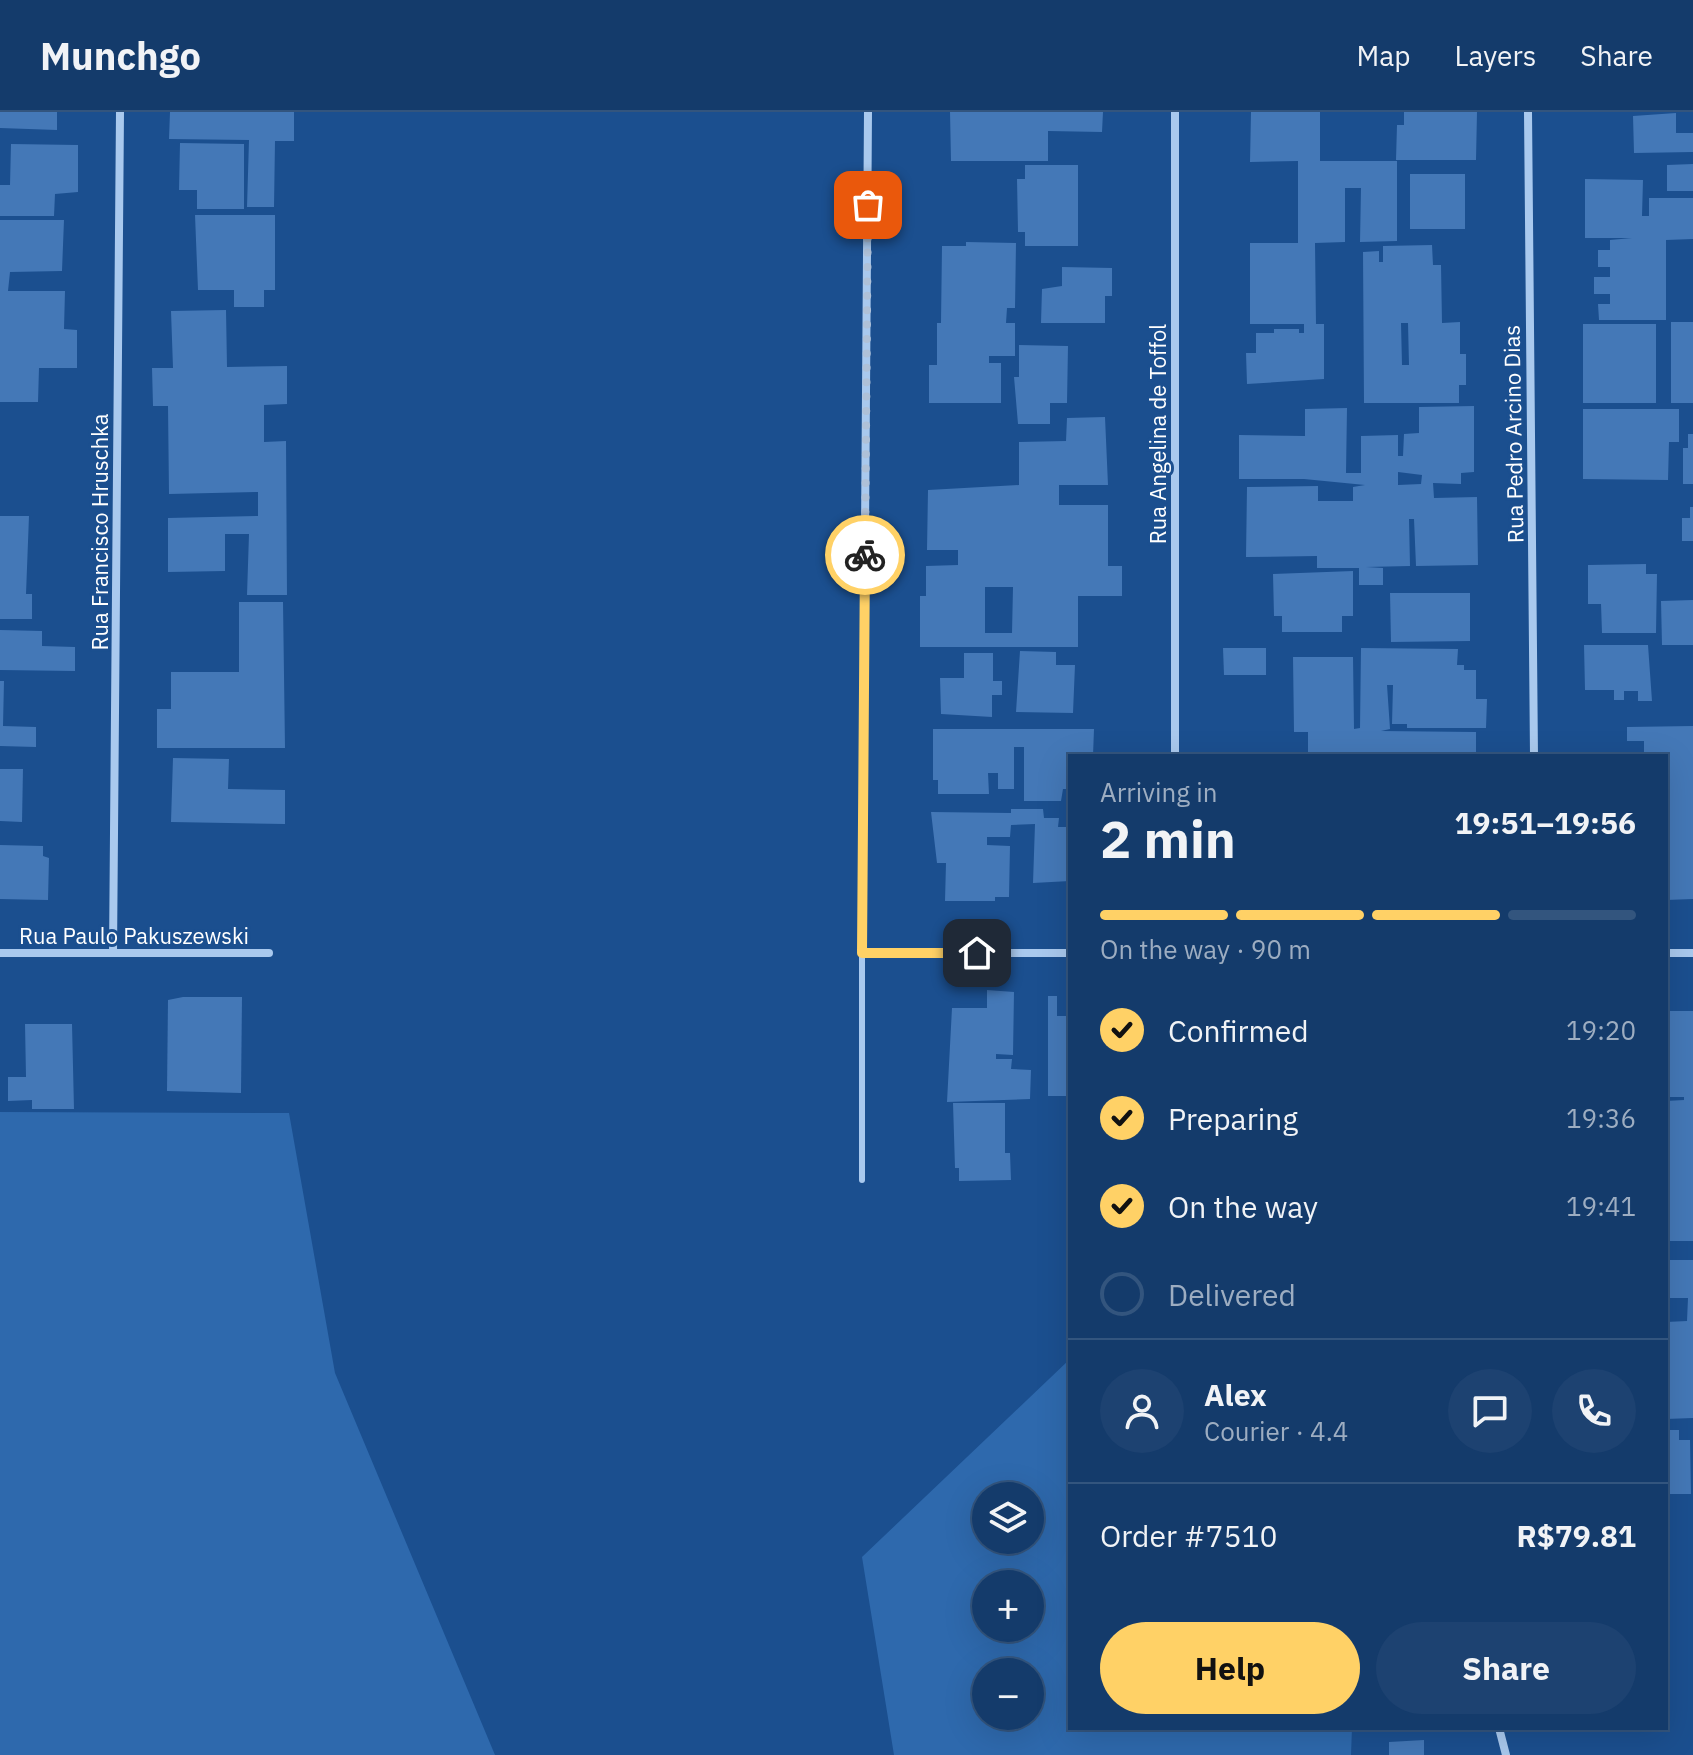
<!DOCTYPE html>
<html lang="en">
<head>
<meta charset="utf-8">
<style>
	:root { --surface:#143b6b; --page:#1d4271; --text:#f1f3f6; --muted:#9dadc1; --line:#33557e; --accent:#ffd166 }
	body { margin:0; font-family:"IBM Plex Sans",sans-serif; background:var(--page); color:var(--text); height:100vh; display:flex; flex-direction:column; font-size:30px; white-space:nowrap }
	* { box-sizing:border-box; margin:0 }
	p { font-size:26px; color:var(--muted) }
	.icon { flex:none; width:44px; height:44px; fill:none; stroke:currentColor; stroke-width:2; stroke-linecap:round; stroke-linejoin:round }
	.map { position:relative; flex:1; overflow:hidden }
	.panel { position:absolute; left:1068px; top:642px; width:600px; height:976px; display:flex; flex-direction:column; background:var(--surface); border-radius:0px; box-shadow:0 8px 32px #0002,0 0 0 2px var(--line) }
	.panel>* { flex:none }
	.fabs { position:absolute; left:972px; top:1370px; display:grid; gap:16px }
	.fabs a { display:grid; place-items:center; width:72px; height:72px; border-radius:50%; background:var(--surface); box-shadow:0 8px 32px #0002,0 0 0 2px var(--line); font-size:40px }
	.pin { position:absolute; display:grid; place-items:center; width:68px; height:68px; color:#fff; margin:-34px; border-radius:16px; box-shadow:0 4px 12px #0006 }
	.courier { position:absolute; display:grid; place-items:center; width:80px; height:80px; margin:-40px; border:6px solid #ffd166; border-radius:50%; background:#fff; color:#222; box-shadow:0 2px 10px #0007 }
	.summary em { font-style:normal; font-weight:800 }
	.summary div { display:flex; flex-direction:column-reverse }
	.summary { display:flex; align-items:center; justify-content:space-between; height:136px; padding:0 32px }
	h1 { font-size:52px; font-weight:800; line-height:60px }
	.bar { display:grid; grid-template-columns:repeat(4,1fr); gap:12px 8px; align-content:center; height:96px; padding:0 32px }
	.bar i { height:10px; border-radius:6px; background:var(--line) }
	.bar .active { background:var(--accent) }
	.bar p { grid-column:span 4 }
	.line { display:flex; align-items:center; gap:20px; padding:0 32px; border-top:2px solid var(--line) }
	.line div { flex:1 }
	.round { display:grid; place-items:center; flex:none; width:84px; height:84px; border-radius:42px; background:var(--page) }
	ol { padding:0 32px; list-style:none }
	li { display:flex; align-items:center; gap:24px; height:88px }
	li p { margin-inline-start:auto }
	li .icon { padding:8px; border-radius:50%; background:var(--accent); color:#111; stroke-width:4 }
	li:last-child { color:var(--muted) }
	li i { width:44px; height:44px; border:4px solid var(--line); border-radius:50% }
	.primary-button { display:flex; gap:16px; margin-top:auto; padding:16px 32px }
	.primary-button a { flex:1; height:92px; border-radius:48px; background:var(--accent); color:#111; font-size:32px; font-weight:800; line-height:92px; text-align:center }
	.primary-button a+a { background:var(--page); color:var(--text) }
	header { display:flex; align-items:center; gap:48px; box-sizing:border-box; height:112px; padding:0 40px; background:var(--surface); border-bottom:2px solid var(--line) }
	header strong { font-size:38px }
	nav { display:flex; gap:44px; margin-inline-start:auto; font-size:28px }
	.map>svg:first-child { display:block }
</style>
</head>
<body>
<header>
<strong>Munchgo</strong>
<nav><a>Map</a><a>Layers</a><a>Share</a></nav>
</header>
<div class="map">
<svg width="1693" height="1643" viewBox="0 0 1693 1643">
	<rect width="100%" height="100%" fill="#1b4f8f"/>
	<g fill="#2e69ad" fill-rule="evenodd">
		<path d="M0 1000 289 1001 335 1261 495 1643H0Z"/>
		<path d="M1070 1247V1616H1352L1351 1643H894L862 1445ZM986 1384H1030V1428H986ZM986 1472H1030V1516H986ZM986 1560H1030V1604H986Z"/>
	</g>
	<g fill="#4478b7" fill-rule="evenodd">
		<path d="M0 0H57V18L0 16Z"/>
		<path d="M170 0H294V29H275L274 95H247L249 28 169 27Z"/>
		<path d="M950 0H1103L1102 20 1048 19V49H951Z"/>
		<path d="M1251 0H1320V49H1397V129L1360 130 1361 76H1345V130L1315 131 1316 212H1324V267L1247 272 1246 241H1256V221H1274V217H1299V221H1304V212H1250V131H1298V49L1250 50Z"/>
		<path d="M1404 0H1477L1476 48H1396L1397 13H1404Z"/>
		<path d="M1676 1V21H1693V40L1634 41 1633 4Z"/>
		<path d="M180 31 244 32V97H197V78H179Z"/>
		<path d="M11 32 78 33V80L55 82 54 104H0V73H10Z"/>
		<path d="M1693 52V79H1667V53Z"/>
		<path d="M1025 53H1078V134H1025V120H1018L1017 67H1025Z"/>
		<rect x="1410" y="62" width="55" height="55"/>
		<path d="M1585 67 1643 68 1642 104H1649V86H1693V127L1666 128V208H1599L1598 192H1610V182H1594V165H1610V155H1598V138H1610V128L1632 126H1585Z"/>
		<path d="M195 103H275V178H264V195H234V178H198Z"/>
		<path d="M0 108H64L62 159 10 160 8 179H65L64 217 77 218V256H39L38 290H0Z"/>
		<path d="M966 130 1016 131 1015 196H1007L1006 211H1015V244H989V251H1001V291H929V253H937V211H941L942 134H966Z"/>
		<path d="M1432 133 1433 153H1441L1442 211 1460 210V242H1466V273H1459V291H1364L1363 140 1379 139V150H1383V134ZM1401 211H1408L1409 253H1402Z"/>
		<path d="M1062 155 1112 156V184H1105V211H1041L1042 177 1062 174Z"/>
		<path d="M226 198 227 255 287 254V292L264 293V330L286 329 287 483H247L249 422H225V459L168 460V406L258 404V380L169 382 168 294H153L152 256H173L171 199Z"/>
		<rect x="1671" y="210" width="22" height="81"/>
		<rect x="1583" y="212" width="73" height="79"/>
		<path d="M1019 233 1068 234 1067 291H1050V312H1018L1014 265H1019Z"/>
		<path d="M1474 294V360L1461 361V372L1433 371 1434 386 1477 385 1478 453 1416 454 1414 407H1409L1410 454 1366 455 1383 456V473H1359V456H1317V444L1246 445 1247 375 1318 374V389H1353V375L1365 373 1304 367H1239V323L1305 324V297L1347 296 1346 361H1361V324L1398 323V344H1403L1404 322 1419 321V295ZM1398 360 1422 363 1421 372 1398 373Z"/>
		<path d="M1583 297H1679V330H1669L1668 368 1583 367Z"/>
		<path d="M1105 305 1108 373H1059V393H1108V454H1122V484H1078V535H920V484H926V454L958 453V438H927L928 378 1019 373V330L1066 329 1067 306ZM985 475H1013L1012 521H985Z"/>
		<path d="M1688 322H1693V372H1683V336H1688Z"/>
		<path d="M1690 395H1693V429H1682V406H1690Z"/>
		<path d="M0 404H29L26 482H32V507H0Z"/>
		<path d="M1646 452V462H1657L1656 521H1602L1601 492H1588V453Z"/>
		<path d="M1353 459V504H1342V520H1282V504H1274L1273 462Z"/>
		<path d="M1390 481H1470V529L1391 530Z"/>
		<path d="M1693 488V533H1662L1661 489Z"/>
		<path d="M239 490H283L285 636H157V597H171V560H239Z"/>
		<path d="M0 518 42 519V534L75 535V559L0 558Z"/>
		<path d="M1584 533H1648L1652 589H1638V579H1624V588H1614V578H1585Z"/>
		<path d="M1223 536H1266V563H1224Z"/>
		<path d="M1361 536 1458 537 1457 553H1464V558H1476V587H1487L1486 616H1407V612H1392L1393 573H1387L1390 617 1381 619 1476 620V644H1308V620H1294L1293 545H1353L1354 617 1360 616Z"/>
		<path d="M1020 539 1056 540V553H1075L1073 601 1016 600Z"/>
		<path d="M964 541H993V569H1002V583H992V605L941 602 940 566H964Z"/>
		<path d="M0 569H4L3 614 36 615V635L0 634Z"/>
		<path d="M1693 614V787L1666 788V644H1644V629H1627V615Z"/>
		<path d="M933 617H1094L1093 644H1070V677H1063L1061 689H1024V635H1014V677H998V661H988L989 682H938V668H933Z"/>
		<path d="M173 646 229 647 228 677 285 678V712L171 710Z"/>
		<path d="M0 657H23L22 710 0 709Z"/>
		<path d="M1011 697H1043L1044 706H1059L1058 715H1070V769L1033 771 1035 712 1011 713 1010 725H987V733L1010 734 1009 785H995V789H945L946 751H937L931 700 1011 701Z"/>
		<path d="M0 733 43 734V744L49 746 48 788 0 787Z"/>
		<path d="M987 878 1014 880 1013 943 996 942V947H1012L1011 957 1031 958 1030 987 947 990 952 896H987Z"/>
		<path d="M1048 884H1057V904H1070V984H1048Z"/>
		<path d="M183 885H242L241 981 167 979 168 888Z"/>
		<path d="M1666 899H1693V1129H1666V989L1684 988V985H1666Z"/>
		<path d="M25 912H72L74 997H32V988L8 989V965H26Z"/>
		<path d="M953 991H1005V1041H1010L1011 1068 959 1069V1056H955Z"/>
		<path d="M1666 1148H1693V1306L1666 1307V1210L1687 1209 1688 1186H1666Z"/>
		<path d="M1666 1318H1679V1328H1690L1691 1382H1666Z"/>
		<path d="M1424 1628V1643H1389V1630Z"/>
	</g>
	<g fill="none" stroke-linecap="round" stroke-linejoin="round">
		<path stroke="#a9c9ee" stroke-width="6" d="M862 1068V841"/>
		<g stroke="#a9c9ee" stroke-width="8">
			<path d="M868 0 862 841H1070"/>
			<path d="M1528 0 1534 644"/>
			<path d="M1175 644V0"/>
			<path d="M0 841H269"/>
			<path d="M113 841 120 0"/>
			<path d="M1666 841H1693"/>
			<path d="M1499 1616 1506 1643"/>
		</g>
	</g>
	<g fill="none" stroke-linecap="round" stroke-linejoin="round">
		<path stroke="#afc1d8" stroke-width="8" stroke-dasharray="0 14.4" d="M865 443 868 93"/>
		<path stroke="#ffd166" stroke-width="10" d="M865 443 862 841H977"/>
	</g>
	<g text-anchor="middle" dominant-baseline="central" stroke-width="6" stroke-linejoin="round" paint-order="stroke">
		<g font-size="22" fill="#fff" stroke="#1b4f8f">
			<text transform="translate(1157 322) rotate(-90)">Rua Angelina de Toffol</text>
			<text transform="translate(1513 322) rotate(-91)">Rua Pedro Arcino Dias</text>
			<text transform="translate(99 420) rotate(-90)">Rua Francisco Hruschka</text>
			<text x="134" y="823">Rua Paulo Pakuszewski</text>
		</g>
	</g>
</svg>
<div class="fabs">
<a><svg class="icon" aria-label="layers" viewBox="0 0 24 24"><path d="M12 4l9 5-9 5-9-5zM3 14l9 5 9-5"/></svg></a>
<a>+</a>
<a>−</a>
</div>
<div class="pin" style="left:868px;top:93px;background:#ea580c"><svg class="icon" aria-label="bag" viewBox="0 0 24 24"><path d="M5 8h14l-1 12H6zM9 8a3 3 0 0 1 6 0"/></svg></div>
<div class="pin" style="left:977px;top:841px;background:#1f2937"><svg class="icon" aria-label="home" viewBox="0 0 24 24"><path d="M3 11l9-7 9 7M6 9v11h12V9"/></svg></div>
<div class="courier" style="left:865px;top:443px"><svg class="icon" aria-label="bike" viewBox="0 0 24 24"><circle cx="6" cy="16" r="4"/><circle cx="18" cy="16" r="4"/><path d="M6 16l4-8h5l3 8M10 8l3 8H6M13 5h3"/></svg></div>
<section class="panel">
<div class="summary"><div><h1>2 min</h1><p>Arriving in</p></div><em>19:51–19:56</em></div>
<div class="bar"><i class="active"></i><i class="active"></i><i class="active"></i><i></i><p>On the way · 90 m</p></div>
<ol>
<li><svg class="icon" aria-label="check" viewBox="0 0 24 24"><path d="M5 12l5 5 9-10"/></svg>Confirmed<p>19:20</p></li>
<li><svg class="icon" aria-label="check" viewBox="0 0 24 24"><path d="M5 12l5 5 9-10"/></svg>Preparing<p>19:36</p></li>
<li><svg class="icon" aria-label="check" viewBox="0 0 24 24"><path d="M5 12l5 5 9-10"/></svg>On the way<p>19:41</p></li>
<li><i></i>Delivered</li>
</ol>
<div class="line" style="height:144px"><a class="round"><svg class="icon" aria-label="person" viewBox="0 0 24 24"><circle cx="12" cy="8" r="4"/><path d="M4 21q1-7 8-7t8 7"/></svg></a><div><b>Alex</b><p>Courier · 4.4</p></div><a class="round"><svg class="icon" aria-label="chat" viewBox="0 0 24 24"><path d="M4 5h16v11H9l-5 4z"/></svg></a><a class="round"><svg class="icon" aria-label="phone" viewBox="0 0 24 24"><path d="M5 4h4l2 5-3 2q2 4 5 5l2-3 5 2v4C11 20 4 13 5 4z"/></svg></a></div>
<div class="line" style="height:104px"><div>Order #7510</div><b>R$79.81</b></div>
<div class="primary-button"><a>Help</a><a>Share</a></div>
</section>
</div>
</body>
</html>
